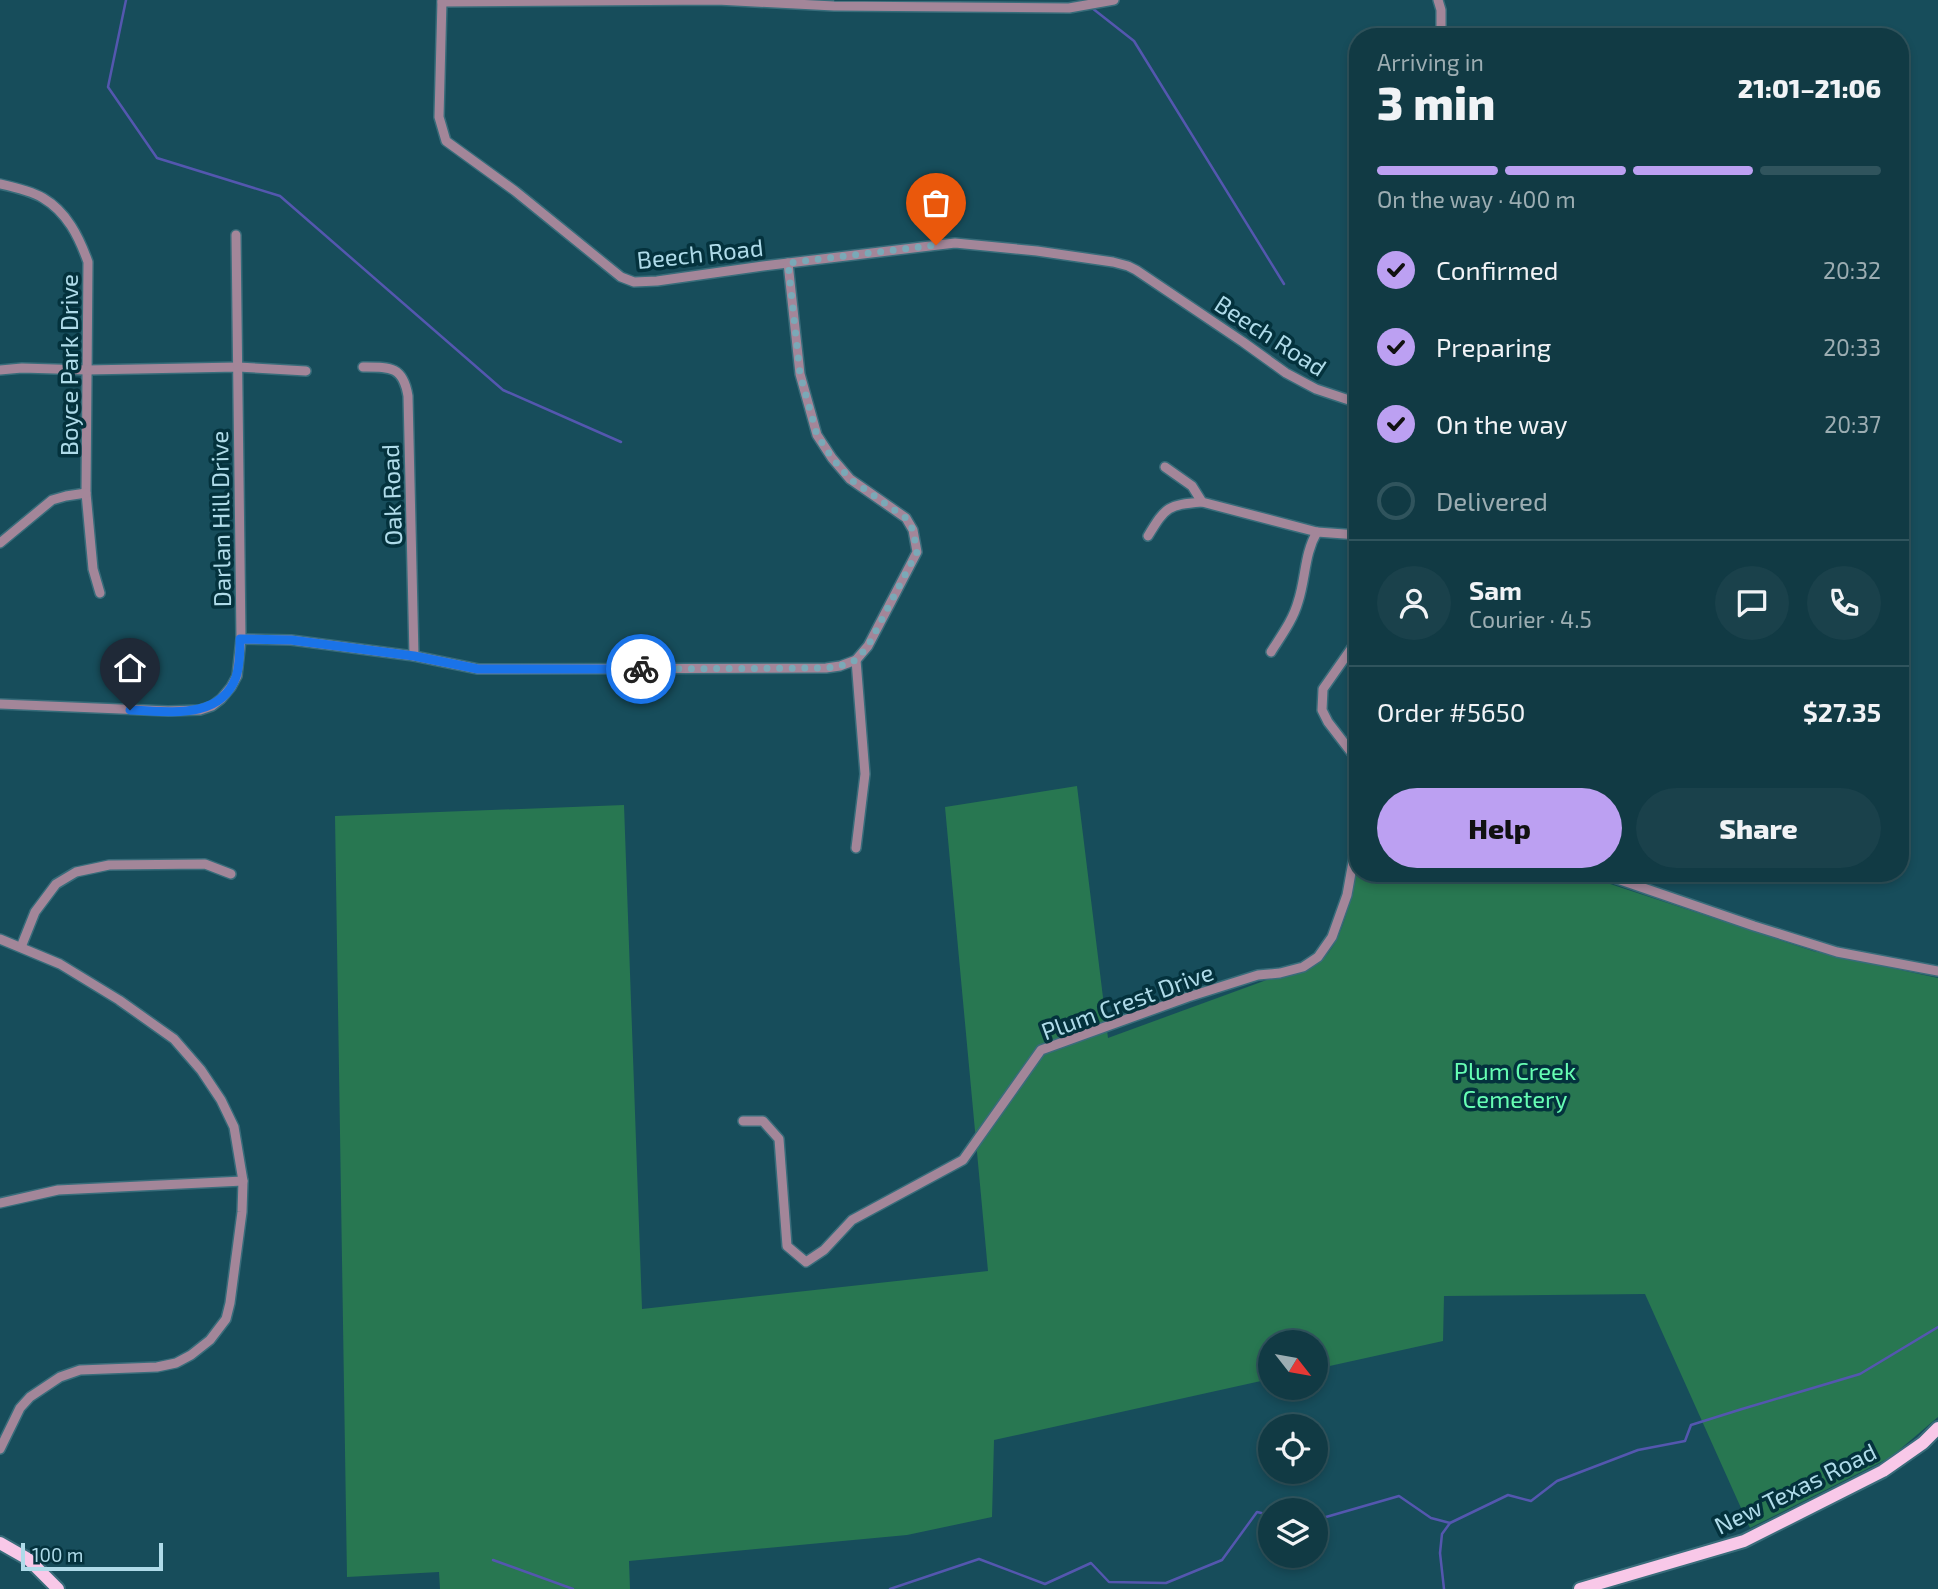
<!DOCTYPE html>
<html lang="en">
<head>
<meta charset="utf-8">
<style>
	:root { --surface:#113a44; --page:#1a414b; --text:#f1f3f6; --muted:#9cadb2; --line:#30545d; --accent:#bca0f2 }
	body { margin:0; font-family:"Exo 2",sans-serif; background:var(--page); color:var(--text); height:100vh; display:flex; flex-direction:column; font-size:26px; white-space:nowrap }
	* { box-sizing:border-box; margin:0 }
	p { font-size:23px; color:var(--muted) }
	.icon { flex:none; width:38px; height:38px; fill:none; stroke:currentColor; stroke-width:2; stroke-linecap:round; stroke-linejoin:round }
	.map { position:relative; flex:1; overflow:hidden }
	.drawer { position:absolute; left:1349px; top:28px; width:560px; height:854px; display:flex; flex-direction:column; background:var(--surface); border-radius:28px; box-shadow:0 4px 10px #0003,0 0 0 2px var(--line) }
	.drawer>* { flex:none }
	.needle { width:46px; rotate:121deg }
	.buttons { position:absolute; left:1258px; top:1330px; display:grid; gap:14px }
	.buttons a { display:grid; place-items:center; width:70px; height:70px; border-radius:50%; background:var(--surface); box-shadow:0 4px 10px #0003,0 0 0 2px var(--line); font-size:35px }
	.scale { position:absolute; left:21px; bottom:18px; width:142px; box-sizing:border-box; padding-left:7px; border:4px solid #afdbe9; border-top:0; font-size:19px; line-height:24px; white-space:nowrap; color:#afdbe9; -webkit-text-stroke:5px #04323d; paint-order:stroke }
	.pin { position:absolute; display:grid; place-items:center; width:60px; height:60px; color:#fff; margin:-72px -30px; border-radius:50% 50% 50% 0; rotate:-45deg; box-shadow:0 0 7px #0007 }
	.pin .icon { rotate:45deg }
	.courier { position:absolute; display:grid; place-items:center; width:70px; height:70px; margin:-35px; border:5px solid #1a73e8; border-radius:50%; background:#fff; color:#222; box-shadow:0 2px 9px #0007 }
	.head em { font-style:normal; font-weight:800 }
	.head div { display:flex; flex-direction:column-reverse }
	.head { display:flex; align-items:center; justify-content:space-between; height:119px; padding:0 28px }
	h1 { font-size:46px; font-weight:800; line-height:52px }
	.bar { display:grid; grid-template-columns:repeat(4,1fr); gap:10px 7px; align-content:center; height:84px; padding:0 28px }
	.bar i { height:9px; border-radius:5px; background:var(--line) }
	.bar .active { background:var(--accent) }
	.bar p { grid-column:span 4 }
	.line { display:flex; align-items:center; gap:18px; padding:0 28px; border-top:2px solid var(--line) }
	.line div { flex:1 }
	.round { display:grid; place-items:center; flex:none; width:74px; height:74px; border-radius:37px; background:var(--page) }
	ol { padding:0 28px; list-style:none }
	li { display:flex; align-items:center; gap:21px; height:77px }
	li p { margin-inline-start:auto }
	li .icon { padding:7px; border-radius:50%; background:var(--accent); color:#111; stroke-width:4 }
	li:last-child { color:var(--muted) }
	li i { width:38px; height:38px; border:4px solid var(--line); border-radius:50% }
	.cta { display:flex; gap:14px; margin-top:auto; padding:14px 28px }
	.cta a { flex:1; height:80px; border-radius:42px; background:var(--accent); color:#111; font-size:28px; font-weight:800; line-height:80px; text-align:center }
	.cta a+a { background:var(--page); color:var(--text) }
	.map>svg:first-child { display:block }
</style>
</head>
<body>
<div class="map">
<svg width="1938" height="1589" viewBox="0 0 1938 1589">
	<rect width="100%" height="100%" fill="#174d5b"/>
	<path fill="#287751" d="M1077 786 1108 1038 1272 978C1286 975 1302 973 1314 966 1344 949 1352 891 1358 860V873H1570L1583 875 1813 951 1938 978V1417L1891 1457 1750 1528 1645 1294 1444 1296 1443 1341 1316 1369V1342H1270V1379L994 1440 992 1517 907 1535 629 1561 630 1589H440L439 1572 347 1577 335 816 624 805 642 1309 988 1271 945 807Z"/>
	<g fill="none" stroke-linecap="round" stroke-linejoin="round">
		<g stroke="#5457af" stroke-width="2.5">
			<path d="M126 0 108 87 157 158 280 196 503 390 621 442"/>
			<path d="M1092 8 1134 41 1284 284"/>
			<path d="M1316 1517H1326L1399 1496 1431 1518 1450 1523"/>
			<path d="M493 1560 573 1589"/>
			<path d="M890 1589 979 1559 1045 1584 1091 1563 1109 1582 1166 1583 1222 1560 1257 1512 1270 1515"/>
			<path d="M1444 1589 1440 1553 1442 1534 1450 1523 1508 1495 1531 1501 1557 1481 1638 1450 1685 1441 1691 1425 1742 1409 1860 1374 1938 1327"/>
		</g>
		<g stroke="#386c7a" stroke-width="12">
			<g id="minor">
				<path d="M442 0 439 117 446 141 515 191 621 277 634 282 657 281 763 266 955 243 1037 251 1113 262 1128 266 1136 270 1243 342 1286 373 1316 389 1358 403"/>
				<path d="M1438 0 1441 10V37"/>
				<path d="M442 2 717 0 834 6 1069 8 1114 0"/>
				<path d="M0 184C14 187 31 191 43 198 67 212 79 237 88 262L86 493 93 569 100 593"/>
				<path d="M363 367C390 367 403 366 408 396L414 656"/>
				<path d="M0 370 22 368 87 370 238 367 306 371"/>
				<path d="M1165 467 1192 486 1202 502 1317 532 1358 535"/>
				<path d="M1148 536C1166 506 1168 505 1202 502"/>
				<path d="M0 543 52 500 66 496 86 493"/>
				<path d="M241 639 291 640 414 656 478 669 826 668 840 666 856 660 868 646 917 552 913 530 906 518 850 479 832 458 817 435 800 374 788 263"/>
				<path d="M1358 639 1323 689 1322 710 1328 722 1358 761"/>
				<path d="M1271 652C1281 636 1293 620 1298 602 1306 578 1304 554 1317 532"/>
				<path d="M0 704 168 711 200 710 212 706 221 699 231 687 237 676 241 639 236 235"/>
				<path d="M856 848 865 774 856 660"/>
				<path d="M1600 873 1754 926 1837 952 1938 971"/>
				<path d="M0 939 60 964 119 1000 174 1039 201 1070 221 1100 234 1127 243 1181 242 1212 230 1303 226 1319 210 1340 191 1355 176 1363 157 1367 80 1370 60 1377 30 1397 20 1408 0 1449"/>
				<path d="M21 947 35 912 56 884 76 872 109 865 205 864 231 874"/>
				<path d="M743 1121H763L779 1139 787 1246 806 1262 824 1250 852 1220 963 1160 1041 1050 1188 997 1258 975 1280 973 1303 967 1318 957 1332 937 1347 895 1356 845 1354 781 1358 774"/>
				<path d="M0 1203 58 1190 243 1181"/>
			</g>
		</g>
		<g stroke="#386c7a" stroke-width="16">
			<g id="major">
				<path d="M0 1543 28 1559 58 1589"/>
				<path d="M1580 1589 1744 1541 1883 1471 1923 1443 1938 1428"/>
			</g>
		</g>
		<use href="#minor" stroke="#a38699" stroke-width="9"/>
		<use href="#major" stroke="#f8c8e8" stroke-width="12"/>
	</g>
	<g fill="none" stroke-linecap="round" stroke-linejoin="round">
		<path stroke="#7aa9b7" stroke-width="7" stroke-dasharray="0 12.6" d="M641 669 826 668 840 666 856 660 868 646 917 552 913 530 906 518 850 479 832 458 817 435 800 374 788 263 936 245"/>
		<path stroke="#1a73e8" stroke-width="9" d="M130 710C167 711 220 721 236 677 240 665 240 651 240 639L291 640 414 656 478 669H641"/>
	</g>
	<g text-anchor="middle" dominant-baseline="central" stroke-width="7" stroke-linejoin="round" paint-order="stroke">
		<g font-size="24" fill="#afdbe9" stroke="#04323d">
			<text transform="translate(700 253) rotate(-6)">Beech Road</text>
			<text transform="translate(1271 335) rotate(33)">Beech Road</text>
			<text transform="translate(68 365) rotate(-90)">Boyce Park Drive</text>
			<text transform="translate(391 495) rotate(-92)">Oak Road</text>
			<text transform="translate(220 519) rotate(-91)">Darlan Hill Drive</text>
			<text transform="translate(1127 1001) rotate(-20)">Plum Crest Drive</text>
			<text transform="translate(1795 1488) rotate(-26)">New Texas Road</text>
		</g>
		<g font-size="24" fill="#66fdb3" stroke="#04323d">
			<text x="1515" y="1070">Plum Creek<tspan x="1515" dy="28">Cemetery</tspan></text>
		</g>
	</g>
</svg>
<div class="buttons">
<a><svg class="needle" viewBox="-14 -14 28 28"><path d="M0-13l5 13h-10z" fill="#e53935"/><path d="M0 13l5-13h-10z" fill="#9cadb2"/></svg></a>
<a><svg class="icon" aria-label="locate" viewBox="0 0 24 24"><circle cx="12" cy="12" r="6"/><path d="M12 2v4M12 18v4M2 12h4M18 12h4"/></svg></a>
<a><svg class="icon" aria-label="layers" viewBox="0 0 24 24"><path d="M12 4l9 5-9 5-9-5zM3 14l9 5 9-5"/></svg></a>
</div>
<div class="scale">100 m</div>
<div class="pin" style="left:936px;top:245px;background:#ea580c"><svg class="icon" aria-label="bag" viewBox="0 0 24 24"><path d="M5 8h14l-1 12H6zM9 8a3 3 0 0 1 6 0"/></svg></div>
<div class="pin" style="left:130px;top:710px;background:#1f2937"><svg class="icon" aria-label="home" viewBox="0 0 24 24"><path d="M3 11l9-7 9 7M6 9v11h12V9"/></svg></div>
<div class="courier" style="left:641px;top:669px"><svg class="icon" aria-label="bike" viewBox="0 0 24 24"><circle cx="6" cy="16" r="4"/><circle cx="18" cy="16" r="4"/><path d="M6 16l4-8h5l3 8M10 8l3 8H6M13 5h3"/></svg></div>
<section class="drawer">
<div class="head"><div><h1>3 min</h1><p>Arriving in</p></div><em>21:01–21:06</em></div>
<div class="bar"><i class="active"></i><i class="active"></i><i class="active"></i><i></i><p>On the way · 400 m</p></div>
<ol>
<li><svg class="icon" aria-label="check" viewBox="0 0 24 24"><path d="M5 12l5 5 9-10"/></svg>Confirmed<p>20:32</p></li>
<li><svg class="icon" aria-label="check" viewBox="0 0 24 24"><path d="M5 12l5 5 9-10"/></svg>Preparing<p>20:33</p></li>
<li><svg class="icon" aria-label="check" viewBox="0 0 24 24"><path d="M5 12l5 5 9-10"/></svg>On the way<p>20:37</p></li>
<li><i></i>Delivered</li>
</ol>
<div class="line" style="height:126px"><a class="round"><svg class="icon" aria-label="person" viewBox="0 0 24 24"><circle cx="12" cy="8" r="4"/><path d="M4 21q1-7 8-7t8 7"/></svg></a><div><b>Sam</b><p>Courier · 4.5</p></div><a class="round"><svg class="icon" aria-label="chat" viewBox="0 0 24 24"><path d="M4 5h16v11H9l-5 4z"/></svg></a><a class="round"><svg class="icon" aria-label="phone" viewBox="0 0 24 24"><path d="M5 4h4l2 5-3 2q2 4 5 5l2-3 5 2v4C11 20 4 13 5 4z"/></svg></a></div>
<div class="line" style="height:91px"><div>Order #5650</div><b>$27.35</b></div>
<div class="cta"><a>Help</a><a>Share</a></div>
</section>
</div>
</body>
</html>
